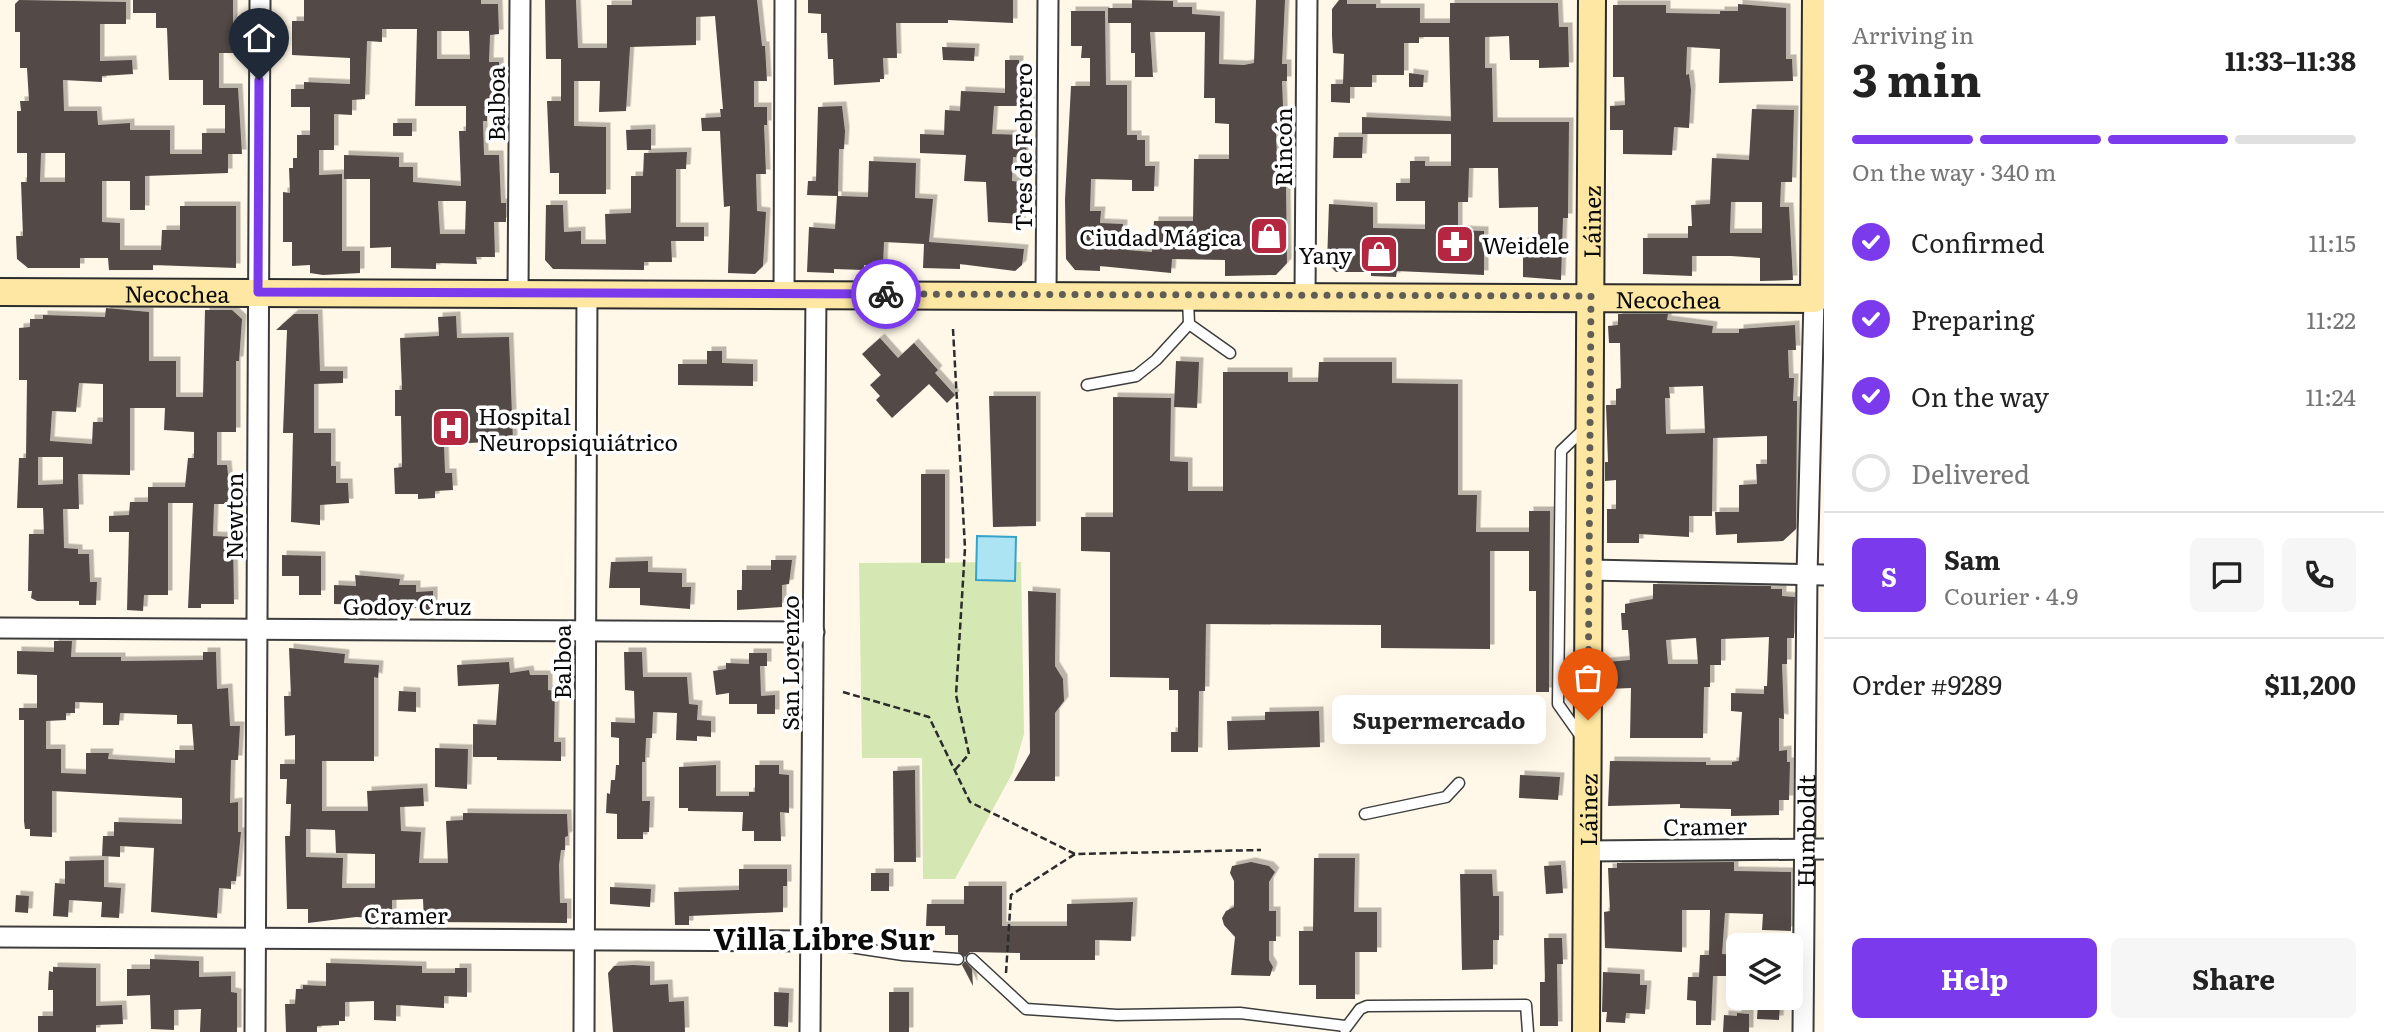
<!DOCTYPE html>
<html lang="en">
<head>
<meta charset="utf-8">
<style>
	:root { --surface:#fff; --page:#f6f6f6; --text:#222; --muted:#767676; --line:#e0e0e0; --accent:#7c3aed }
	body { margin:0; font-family:Literata,serif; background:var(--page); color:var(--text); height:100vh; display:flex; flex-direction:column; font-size:26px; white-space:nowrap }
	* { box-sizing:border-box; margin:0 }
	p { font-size:23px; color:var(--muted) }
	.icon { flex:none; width:38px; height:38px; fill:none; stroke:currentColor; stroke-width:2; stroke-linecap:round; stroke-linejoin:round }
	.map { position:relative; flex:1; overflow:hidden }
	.side { display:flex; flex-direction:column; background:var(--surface); width:560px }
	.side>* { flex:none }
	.controls { position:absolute; left:1726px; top:933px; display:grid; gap:14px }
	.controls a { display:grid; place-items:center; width:77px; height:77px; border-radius:10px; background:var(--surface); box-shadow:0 7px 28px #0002; font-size:35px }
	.pin { position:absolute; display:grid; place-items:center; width:60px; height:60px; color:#fff; margin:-72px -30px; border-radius:50% 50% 50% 0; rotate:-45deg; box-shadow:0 0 7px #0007 }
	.pin .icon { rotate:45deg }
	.courier { position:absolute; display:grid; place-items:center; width:70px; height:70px; margin:-35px; border:5px solid #7c3aed; border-radius:50%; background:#fff; color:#222; box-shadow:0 2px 9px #0007 }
	.bubble { position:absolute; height:49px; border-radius:10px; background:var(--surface); box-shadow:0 7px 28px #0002; font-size:23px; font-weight:700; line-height:49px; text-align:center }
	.head em { font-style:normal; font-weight:700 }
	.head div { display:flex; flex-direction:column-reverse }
	.head { display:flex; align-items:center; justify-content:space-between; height:119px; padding:0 28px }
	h1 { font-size:46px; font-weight:700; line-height:52px }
	.bar { display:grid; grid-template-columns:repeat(4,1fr); gap:10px 7px; align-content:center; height:84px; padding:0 28px }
	.bar i { height:9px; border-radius:5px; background:var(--line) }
	.bar .selected { background:var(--accent) }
	.bar p { grid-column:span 4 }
	.line { display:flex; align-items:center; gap:18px; padding:0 28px; border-top:2px solid var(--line) }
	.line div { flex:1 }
	.round { display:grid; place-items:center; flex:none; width:74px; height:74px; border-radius:10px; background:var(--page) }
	ol { padding:0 28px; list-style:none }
	li { display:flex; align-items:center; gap:21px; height:77px }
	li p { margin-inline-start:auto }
	li .icon { padding:7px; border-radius:50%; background:var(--accent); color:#fff; stroke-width:4 }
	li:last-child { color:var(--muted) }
	li i { width:38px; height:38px; border:4px solid var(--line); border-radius:50% }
	.primary-button { display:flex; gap:14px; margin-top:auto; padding:14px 28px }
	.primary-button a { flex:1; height:80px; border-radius:10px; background:var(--accent); color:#fff; font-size:28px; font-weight:700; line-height:80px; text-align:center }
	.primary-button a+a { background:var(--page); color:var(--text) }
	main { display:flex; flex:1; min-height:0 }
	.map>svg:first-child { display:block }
</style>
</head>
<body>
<main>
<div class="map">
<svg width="1824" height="1032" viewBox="0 0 1824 1032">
	<defs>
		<filter id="shadow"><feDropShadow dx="4.5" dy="-4.5" stdDeviation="0" flood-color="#0004"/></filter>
	</defs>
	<rect width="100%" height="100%" fill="#fff7e7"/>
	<path fill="#d5e7b3" d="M1021 562 1024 734 1013 772 955 879H923L922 758H862L859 563Z"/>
	<path fill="#ade4f4" stroke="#36a3ca" stroke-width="2" d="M977 536 1016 537 1015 581 976 580Z"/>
	<g fill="#524946" fill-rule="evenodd" filter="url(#shadow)">
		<path d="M19 0 126 2V24H100V61L132 60 133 74 102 76V82L63 80 64 111H97L98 125 130 123V130H170V154H202V133H225V105H203V80H169L167 28H156V13H133V0H233V53H219V88H238L242 154H228V173L145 176V210H130V181H102V222L120 223V250H161L162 230H180V206H236V268L153 265V270H109L108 258H80V268H28L17 259 16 236H23L21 182H27V153H17V111H21L20 101H29L27 68H20V32H15V4ZM41 153H65V182H40Z"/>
		<path d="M304 0H481V4H498L499 34 490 35 489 62H499L500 105H487V121H483L484 155H499L501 203H506V222H494L495 257H476L477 264 436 263V269L391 268V247L370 248V179H344V155L399 157V167H413V182L461 186 459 131H466V106H415L417 29H382V42L367 41 365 99 352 100V115L334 114V150H319V175L342 174V251H360V273L323 275 310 273V265L292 266V242H283V192L290 193 289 168H293V158H297V135H310V107H291V89H304V82L350 84V58L292 55V21H304ZM437 31H469L470 59H437ZM438 201H466L465 234H440Z"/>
		<path d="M545 0H576L578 48H607V5H632V0H757L762 46H765L767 81H754V107H767V125H764L766 174H756L757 211 766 212 763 266 755 274 728 273 730 206 724 207 720 131H702L701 118 721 117 720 109H723L715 16 696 17V45L630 47 626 111 599 112 600 81H574V126L606 127V194H559V173H550L547 101H561V59H546Z"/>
		<path d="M808 0H1013V23L948 20V23H896L897 58H883L884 79H880V82L834 85 833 59H828L827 33H821V14L808 13Z"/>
		<path d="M1132 0 1173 1V7H1192V14L1220 16 1219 64 1244 65 1254 63 1256 0H1285L1282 64H1287V81H1282L1284 133H1276L1277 160H1279V185H1286L1287 263 1276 275 1225 276V260L1172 259 1171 273 1100 266V271L1075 270 1066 259 1065 199 1071 86H1090V58H1081L1082 46H1071V11H1105L1106 85H1127V135H1137V140H1145V166H1155L1154 191H1132V180L1091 179 1090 211H1101L1100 223 1123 224 1122 241 1127 250 1152 252 1154 221H1193L1194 159H1229V124L1215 123V98H1204L1205 32H1150L1153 77H1135V53H1131V23H1108V8H1132Z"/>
		<path d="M1339 0H1347V4H1376V8H1420V23H1450V3H1558L1559 27H1568L1569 67 1539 68V60H1510L1509 36 1485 37V68H1492L1493 122H1569L1568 218H1563L1561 280 1523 277V242H1538V207L1499 208 1498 168H1469L1468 202H1458V230L1484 231V275L1397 271 1396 277 1371 276V272H1336L1327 263 1329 204 1373 207V228L1425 229V201H1396V183H1410V161H1425V166H1451V134H1362V117L1451 121 1449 37H1419V43H1404V75H1372V87H1350V103L1331 102V84H1343L1344 54 1333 53 1332 36V9Z"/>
		<path d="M1738 4 1786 8V59H1792L1793 81 1719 83 1720 49 1687 47 1686 75 1689 74 1691 90 1689 128 1674 127 1672 155 1623 154V130H1610V106L1625 105 1624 77H1613V5H1666V13L1720 14V11H1738Z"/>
		<path d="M942 47 975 48 974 61 943 60Z"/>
		<path d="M1005 60H1019V93H1030V106H994L992 134 1027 135 1026 158 1013 157 1012 181 1021 182V224L988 222 986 182 964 181 966 155 920 153V134L944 135 945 110 960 111 961 91 1005 93Z"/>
		<path d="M1409 73 1424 75 1423 87H1409Z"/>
		<path d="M842 106 845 131 844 149H839L838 196 868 197 869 161 916 163 915 198 933 199 929 242 1024 249 1022 265 1015 271 960 264V269L923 268 924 244 884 242 883 266 864 265V270L834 269V273L807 272 809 227 835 229 837 196 807 195 808 181H816L818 107Z"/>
		<path d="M1752 109 1794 110 1792 182H1781L1780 207H1789L1793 280 1760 281V258L1731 256H1692V276L1643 274V238H1688V226H1692L1691 205 1710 204 1712 158 1749 160ZM1731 202H1762V233H1730Z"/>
		<rect x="393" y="123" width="19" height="13"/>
		<path d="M651 129V150H627L626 130Z"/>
		<path d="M1334 137H1363L1362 158H1333Z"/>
		<path d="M687 152 686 169H676V227H704V241H671L672 262H644V270L553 269 545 260 546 205H563L564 232 581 231V244H606L605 214 631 213V176H643L644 153Z"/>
		<path d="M106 308 149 312V361H176V397H203L205 310H232L242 319 239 361H236V432H217V465H227L231 504H214L213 536 233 537 234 604H201V608H188L193 503H168V595H144L143 611 127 610 129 532H109V516L129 515 130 502H148V487H185L188 458H194V432L164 430 165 408H130V475L78 474 79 509H63L64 548 78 549V554H89L90 582H97L96 605H79V601H37L31 598 32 591H28L29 534H44L43 508H17L19 458H26L27 380H19V328L30 327V319H43V315L105 317ZM79 383 103 384V422H93L92 444 50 441 52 411 76 412ZM38 457H63V484L38 485Z"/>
		<path d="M294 314H318L320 371H343V383L314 384V433H331V466H336V483H348L349 503 320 505V525L291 522 293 433H283L287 330H276Z"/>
		<path d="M1618 314H1668L1667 320 1713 326 1712 333H1739V329L1795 325 1796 350H1788L1789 378H1794L1793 401H1797L1796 529 1783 541 1737 543V534L1716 535 1715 512H1739V485L1757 484 1756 464H1767V436L1713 438 1712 516H1689V537L1639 534V543H1607V509H1616V480L1605 481V462H1608L1606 405H1616V389L1621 388 1620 343H1609L1608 326 1618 325ZM1703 386 1705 433 1666 434 1665 398H1670L1669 387Z"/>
		<path d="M456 316 457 338 509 337 513 441 444 444 445 473H452L453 490 435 491V498L418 499V494H395L394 468 402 467 401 416H395V390H402L400 338 439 336 438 317Z"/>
		<path d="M880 338 898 358 914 343 938 370 935 373 955 395 947 403 929 384 892 418 876 400 880 396 870 385 881 375 862 354Z"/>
		<path d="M707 351H722V363L753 364V386L678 385V364H707Z"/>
		<path d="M1176 361 1199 362 1197 408 1174 407Z"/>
		<path d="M1319 362H1392V383L1458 384V495H1477L1476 532H1529V511H1550L1549 692H1536V591H1529V551H1490V649L1381 648V625L1206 624 1205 691H1199L1198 752H1171V732H1178V690H1169V678L1110 677V552L1081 551V517H1113V397L1171 398 1170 461 1188 462V491H1223V372H1288V382H1318Z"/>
		<path d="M989 396H1036V526L993 527Z"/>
		<rect x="921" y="474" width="24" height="89"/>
		<path d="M282 555 321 556V595H299V576H282Z"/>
		<path d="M771 560H792L789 584 782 585V607L737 610V590H742V570H771Z"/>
		<path d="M648 561V572L682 573V587H691L690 609 640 605V588H609L611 562Z"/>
		<path d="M355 575 400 579 399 585H416V592L433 591V611H419V608L370 609V605L334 604V585L356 586Z"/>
		<path d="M1653 584 1771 586V589H1782V596L1795 597 1794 638H1787V664H1782L1784 719 1779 718V751L1787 750V762H1790L1789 800H1779V815L1731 816V809L1680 808V804L1608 806 1610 761 1706 762V765H1732V762L1739 761 1742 712 1731 711V693L1764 694V686H1767L1769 637 1721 639V665H1710V687H1704L1703 738H1630L1631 688 1608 689 1606 662 1630 660 1628 630H1622L1621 613H1625V604L1653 599ZM1696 638 1698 664H1668L1666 640Z"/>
		<path d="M1028 591 1056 593 1055 666 1063 679 1064 701 1055 713V781H1014L1030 753Z"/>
		<path d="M54 641H72L71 657H121V661L203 660V652H216L217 689 228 688 230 726H240L238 760H231L230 803 238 802V832H241L236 881H231V889L219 888 217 918 151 912 154 848 120 846V857L102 856 103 836H114V822L182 824V798L52 791V837L30 836V829H25L24 821V720H19V708H37V675L17 674V651L54 652ZM75 702 103 703V725H119L120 713 177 715V724H192L194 750H175V763L108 759 109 753H86V774L61 773V749H46V721L66 720V713H75Z"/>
		<path d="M289 648 345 654 344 663 379 665 378 678 374 677V761H322V811H368L367 791 423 788 424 806 400 807 401 831 421 832 419 863H448L446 821 463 820V813L567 814 568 836 565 837V850H561L559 865 560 903H567V923L424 922 423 899 392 900V922H375V918L356 917 308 923V909H287L285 836H290L291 804H286L287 779H280V764H295V735L285 736 284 696H291ZM306 829 335 830 336 853 375 854V888H342L343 858 306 857Z"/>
		<path d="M624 652H642L643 677H687L689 704 698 705 697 720 711 721V737L697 736V741L676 740 677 713 653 712 652 738H646L645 762H642V801H650L649 832H643V839H617V814L606 813 607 793 610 794 611 780H615L616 765H619V738L611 737V722L635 723 634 691 625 690Z"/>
		<path d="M749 653H767V666H760L761 696 775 695V714H757V704H729V693L716 695 713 671 726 669V663L749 664Z"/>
		<path d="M509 662 510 673 529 670 530 675H548V690L555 691 554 742H561V761L497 760V757H473V724L496 725 499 684 458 686 457 665Z"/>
		<path d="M399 691 416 692V712L398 711Z"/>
		<path d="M1319 711 1320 747 1228 750 1227 721 1265 720V712Z"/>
		<path d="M435 748 468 749 467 789 435 787Z"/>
		<path d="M716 765V796H749V792H755V765H779V774L789 775V813L780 812 781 841H754V831H742L743 812 688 811V808H679V767Z"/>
		<path d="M915 770 916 862H894L893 771Z"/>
		<path d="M1520 775 1560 777 1558 800 1519 798Z"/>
		<path d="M1314 858H1355L1354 912H1377V952H1355V999H1316V985H1299V931H1313Z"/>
		<path d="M104 860V887L121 888 119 918 101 917 102 902 69 900 68 917 53 916 55 883 65 884V861Z"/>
		<path d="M1251 862 1269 866 1275 872 1269 882V911H1276V941H1269V960L1273 967 1270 976 1231 975 1235 937 1224 925 1222 918 1226 911 1234 907V881L1230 873 1232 866Z"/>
		<path d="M1734 862V871L1791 872V931L1762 930 1763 914 1725 913 1722 954 1738 955 1737 976H1713L1711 1025H1696V1001L1687 1000 1688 977H1699L1700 955H1709L1710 910H1682V952L1605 948 1604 912 1610 911 1608 868H1617V863Z"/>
		<path d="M1561 865 1563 893 1546 894 1544 866Z"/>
		<path d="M739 869H787V886H783V912L689 916V925H675L674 892 739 890Z"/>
		<rect x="871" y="873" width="18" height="18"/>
		<path d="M1460 874H1492L1493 896H1499V940H1493V969L1462 970Z"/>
		<path d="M964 886H1002V926H1067V904L1133 902 1131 941 1095 940V960H1020V953L970 952 965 957 958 952V935H945V926H926L927 904H964Z"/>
		<path d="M610 887 651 889 650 907 610 904Z"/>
		<path d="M16 895 29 896 28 913 15 912Z"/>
		<path d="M1544 938H1562L1563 964H1557L1558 1026H1540V982H1545Z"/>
		<path d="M150 959 199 961V977L231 976V992L237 993V1032H200L201 1009 174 1010V1030L151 1029 150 995 127 996V969H150Z"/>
		<path d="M965 961 972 969 973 986 962 965Z"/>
		<path d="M326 963 422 966V973H455V968H467V997L444 996V1008L396 1005V1021L374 1020V1001L345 1002V1021H339V1025L317 1026V1032H286L285 1004H295L296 989H303V985L326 986Z"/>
		<path d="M633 965 650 966V985L668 984 669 1002 684 1001 685 1032H613L608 973 614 966Z"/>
		<path d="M53 967 96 968V1006L122 1005 123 1024 96 1025V1032H38V1016H53V990H48L49 971 53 972Z"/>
		<path d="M1603 972 1640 974V985H1647L1645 1014 1626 1013 1625 1023 1606 1022 1607 1012H1602Z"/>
		<path d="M774 992 789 993 788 1027 774 1026Z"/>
		<rect x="889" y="992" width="20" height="40"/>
		<path d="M1758 1004 1780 1005 1779 1020 1757 1019Z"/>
		<path d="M1737 1013 1749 1014V1032H1723L1724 1015 1737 1016Z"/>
	</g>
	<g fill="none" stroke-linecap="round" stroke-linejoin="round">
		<g stroke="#3d3d3d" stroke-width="13">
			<g id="service">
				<path d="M1188 299 1189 324 1230 353"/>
				<path d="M1087 385 1136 376 1156 360 1189 324"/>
				<path d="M1582 738 1558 704 1561 451 1585 428"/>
				<path d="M1365 814 1446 797 1459 783"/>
				<path d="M811 941 903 955 958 959"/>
				<path d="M972 959 1026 1009 1117 1015 1240 1013 1345 1026"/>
				<path d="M1345 1029 1360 1009 1367 1006 1526 1005 1528 1032"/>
			</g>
		</g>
		<g stroke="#3d3d3d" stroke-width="23">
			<g id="minor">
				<path d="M518 293 520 0"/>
				<path d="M784 294 785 0"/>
				<path d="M1046 295 1048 0"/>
				<path d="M1305 295 1307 0"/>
				<path d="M1589 570 1824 575"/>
				<path d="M0 628 814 632"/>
				<path d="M1587 851 1824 849"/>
				<path d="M0 937 811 941"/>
				<path d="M255 1032 260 0"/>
				<path d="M584 1032 587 293"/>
				<path d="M810 1032 816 294"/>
				<path id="s1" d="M1803 1032 1807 575 1814 299H1824"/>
			</g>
		</g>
		<g stroke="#2c2c2c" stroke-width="30">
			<g id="secondary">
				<path id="s2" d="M0 292 1814 299 1816 0"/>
				<path id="s3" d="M1586 1032 1592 0"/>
			</g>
		</g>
		<g stroke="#2c2c2c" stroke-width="2.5" stroke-dasharray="7 3.5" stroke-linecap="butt">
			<path d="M953 329 965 548 956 695 969 754 955 770"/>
			<path d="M843 692 929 717 970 802 1075 854 1261 850"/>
			<path d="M1006 973 1011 895 1075 854"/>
		</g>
		<use href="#service" stroke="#fff" stroke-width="10"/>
		<use href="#minor" stroke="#fff" stroke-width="19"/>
		<use href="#secondary" stroke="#fde7a3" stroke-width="26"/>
	</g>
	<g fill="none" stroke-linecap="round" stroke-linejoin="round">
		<path stroke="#605d57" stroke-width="7" stroke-dasharray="0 12.6" d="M886 294 1591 296 1588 720"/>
		<path stroke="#7c3aed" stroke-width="9" d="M259 80 258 292 886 294"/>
	</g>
	<defs>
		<g id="shop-square" transform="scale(2.0125)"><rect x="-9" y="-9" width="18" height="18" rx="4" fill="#b52641" stroke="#fff"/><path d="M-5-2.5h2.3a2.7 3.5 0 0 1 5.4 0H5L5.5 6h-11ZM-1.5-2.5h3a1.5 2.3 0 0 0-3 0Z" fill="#fff"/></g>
		<g id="pharmacy-square" transform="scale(2.0125)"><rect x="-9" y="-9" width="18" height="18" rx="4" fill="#b52641" stroke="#fff"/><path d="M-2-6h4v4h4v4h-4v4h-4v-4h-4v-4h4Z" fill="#fff"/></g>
		<g id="hospital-square" transform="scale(2.0125)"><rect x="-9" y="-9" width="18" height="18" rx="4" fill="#b52641" stroke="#fff"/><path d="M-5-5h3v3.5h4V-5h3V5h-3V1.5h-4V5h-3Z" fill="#fff"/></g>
	</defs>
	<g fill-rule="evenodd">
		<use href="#shop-square" x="1269" y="236"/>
		<use href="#pharmacy-square" x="1455" y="244"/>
		<use href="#shop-square" x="1379" y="254"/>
		<use href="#hospital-square" x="451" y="428"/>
	</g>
	<g text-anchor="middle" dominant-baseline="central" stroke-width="7" stroke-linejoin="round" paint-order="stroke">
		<g font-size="23" fill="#0a0a0a" stroke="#fff">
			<text transform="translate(495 104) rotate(-90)">Balboa</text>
			<text transform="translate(1022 147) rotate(-90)">Tres de Febrero</text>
			<text transform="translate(1282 147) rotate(-90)">Rincón</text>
			<text stroke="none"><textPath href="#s3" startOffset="810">Láinez</textPath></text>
			<text stroke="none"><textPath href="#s2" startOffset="177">Necochea</textPath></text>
			<text stroke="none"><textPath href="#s2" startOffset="1668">Necochea</textPath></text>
			<text transform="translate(233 516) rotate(-90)">Newton</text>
			<text x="407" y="605">Godoy Cruz</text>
			<text transform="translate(561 662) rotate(-90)">Balboa</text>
			<text transform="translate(789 663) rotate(-90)">San Lorenzo</text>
			<text stroke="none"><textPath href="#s3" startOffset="222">Láinez</textPath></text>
			<text transform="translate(1705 825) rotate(-1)">Cramer</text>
			<text stroke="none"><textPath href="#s1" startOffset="201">Humboldt</textPath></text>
			<text x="406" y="914">Cramer</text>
		</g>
		<g font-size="23" fill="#0a0a0a" stroke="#fff" text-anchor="end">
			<text x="1242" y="236">Ciudad Mágica</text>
			<text x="1482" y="244" text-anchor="start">Weidele</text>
			<text x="1352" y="254">Yany</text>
			<text x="478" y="415" text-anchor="start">Hospital<tspan x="478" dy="26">Neuropsiquiátrico</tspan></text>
		</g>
		<g font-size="30" font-weight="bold" fill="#0a0a0a" stroke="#fff">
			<text x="824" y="937">Villa Libre Sur</text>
		</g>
	</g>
</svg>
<div class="controls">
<a><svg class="icon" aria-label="layers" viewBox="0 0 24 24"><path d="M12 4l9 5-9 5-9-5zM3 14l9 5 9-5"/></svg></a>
</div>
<div class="pin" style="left:1588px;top:720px;background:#ea580c"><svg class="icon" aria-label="bag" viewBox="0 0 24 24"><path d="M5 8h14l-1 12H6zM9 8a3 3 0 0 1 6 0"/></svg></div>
<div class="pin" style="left:259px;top:80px;background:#1f2937"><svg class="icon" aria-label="home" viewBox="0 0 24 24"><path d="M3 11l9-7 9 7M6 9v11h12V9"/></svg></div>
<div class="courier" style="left:886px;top:294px"><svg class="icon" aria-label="bike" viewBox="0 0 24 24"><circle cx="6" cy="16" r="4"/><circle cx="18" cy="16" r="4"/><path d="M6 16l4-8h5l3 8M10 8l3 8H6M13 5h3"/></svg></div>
<div class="bubble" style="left:1332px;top:695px;width:214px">Supermercado</div>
</div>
<section class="side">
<div class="head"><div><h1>3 min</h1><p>Arriving in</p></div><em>11:33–11:38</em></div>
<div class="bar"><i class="selected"></i><i class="selected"></i><i class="selected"></i><i></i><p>On the way · 340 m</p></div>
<ol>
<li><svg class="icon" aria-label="check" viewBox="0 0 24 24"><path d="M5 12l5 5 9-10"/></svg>Confirmed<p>11:15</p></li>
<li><svg class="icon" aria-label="check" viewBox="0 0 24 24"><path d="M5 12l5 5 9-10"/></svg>Preparing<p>11:22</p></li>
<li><svg class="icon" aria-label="check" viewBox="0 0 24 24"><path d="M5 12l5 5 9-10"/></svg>On the way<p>11:24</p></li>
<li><i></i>Delivered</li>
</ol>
<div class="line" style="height:126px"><b class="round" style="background:var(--accent);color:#fff">S</b><div><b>Sam</b><p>Courier · 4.9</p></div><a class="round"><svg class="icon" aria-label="chat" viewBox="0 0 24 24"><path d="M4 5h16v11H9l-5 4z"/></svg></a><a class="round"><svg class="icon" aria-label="phone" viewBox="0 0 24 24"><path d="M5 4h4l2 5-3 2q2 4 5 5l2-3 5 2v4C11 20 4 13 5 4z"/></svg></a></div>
<div class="line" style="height:91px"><div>Order #9289</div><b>$11,200</b></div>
<div class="primary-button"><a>Help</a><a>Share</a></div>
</section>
</main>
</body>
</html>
